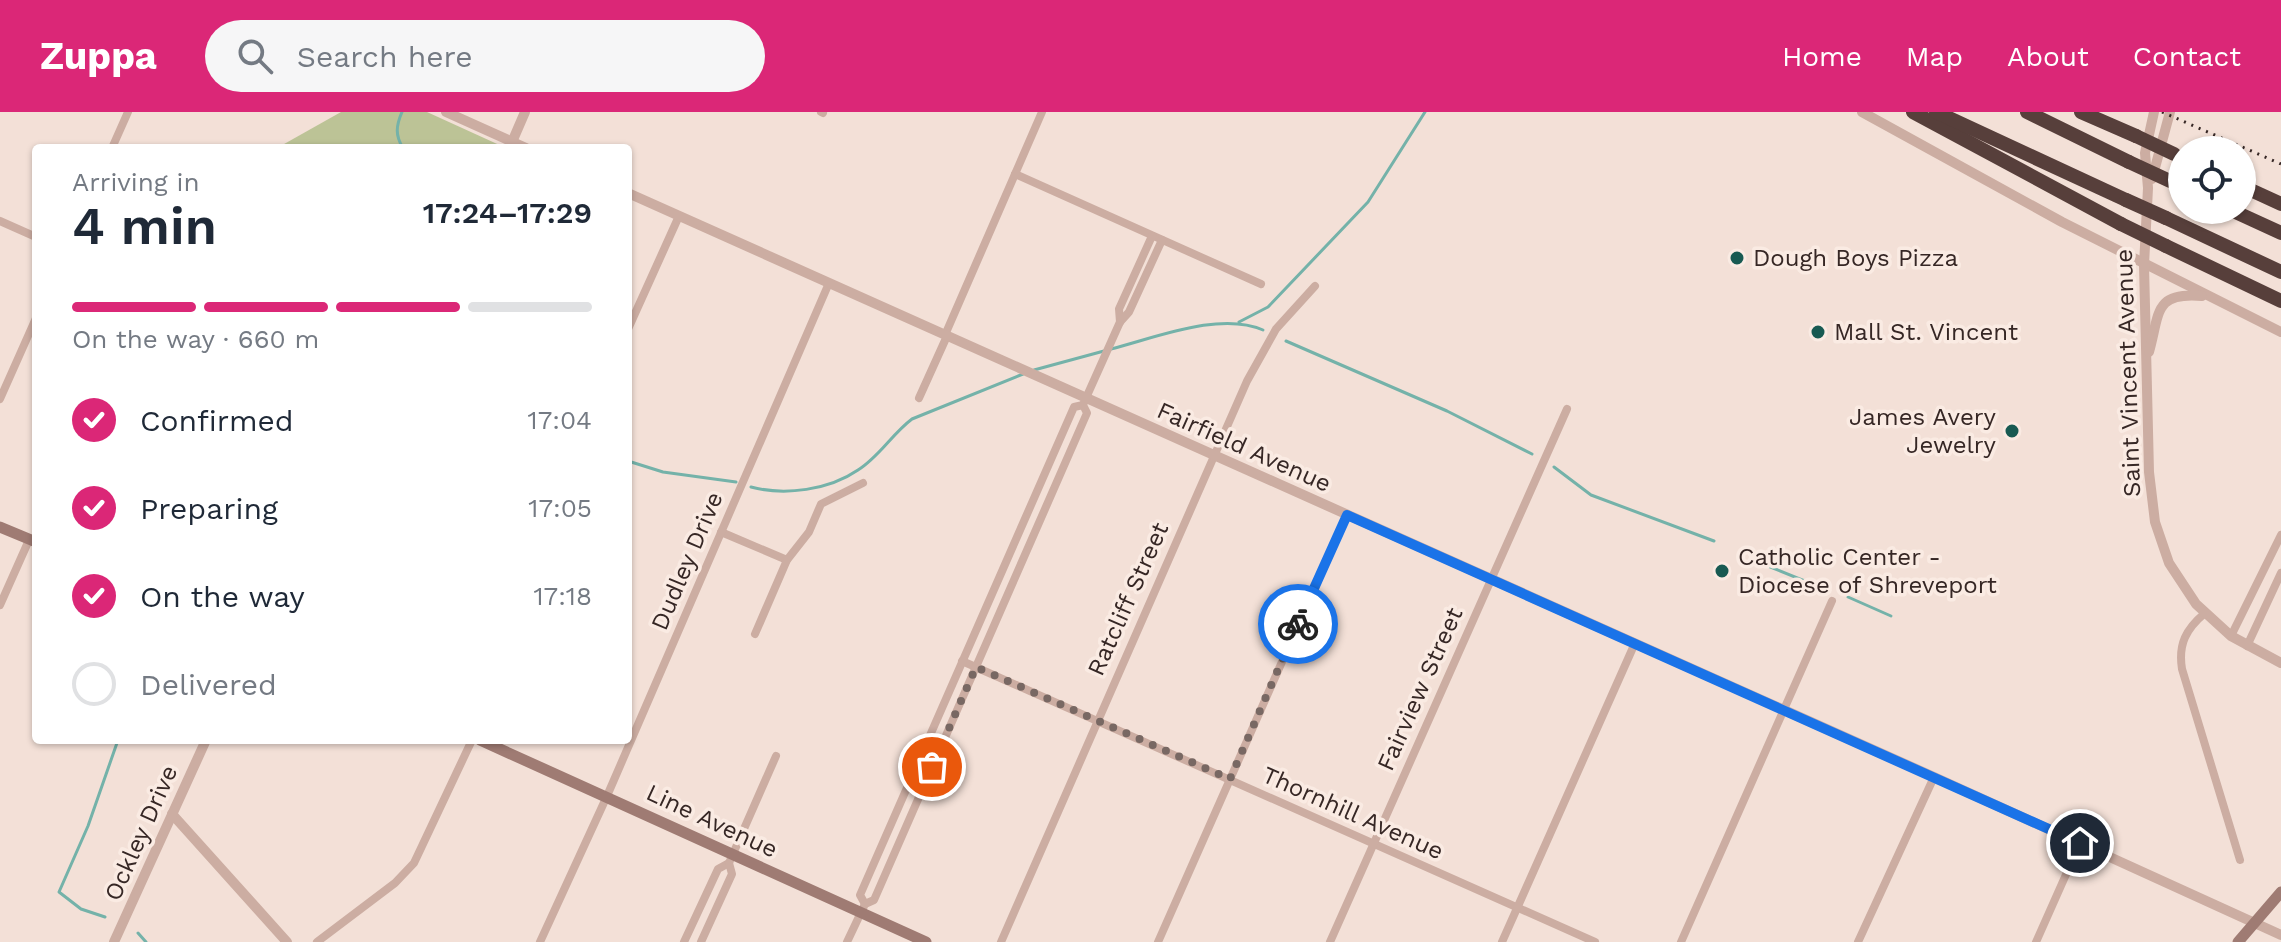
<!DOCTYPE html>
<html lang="en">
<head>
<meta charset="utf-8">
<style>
	:root { --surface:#fff; --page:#f6f6f7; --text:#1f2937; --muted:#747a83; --line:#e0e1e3; --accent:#db2777 }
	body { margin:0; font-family:"Work Sans",sans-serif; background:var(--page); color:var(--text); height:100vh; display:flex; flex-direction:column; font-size:30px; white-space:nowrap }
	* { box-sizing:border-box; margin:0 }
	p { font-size:26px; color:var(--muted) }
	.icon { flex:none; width:44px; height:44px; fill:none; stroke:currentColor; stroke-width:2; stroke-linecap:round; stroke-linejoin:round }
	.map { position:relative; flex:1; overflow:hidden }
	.details { position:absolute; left:32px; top:32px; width:600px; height:600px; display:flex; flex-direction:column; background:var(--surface); border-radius:8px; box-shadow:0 2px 6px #0004 }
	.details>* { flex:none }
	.tools { position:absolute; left:2168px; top:24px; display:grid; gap:16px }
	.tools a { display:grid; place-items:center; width:88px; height:88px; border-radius:50%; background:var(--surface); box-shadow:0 2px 6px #0004; font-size:40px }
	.pin { position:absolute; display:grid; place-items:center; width:68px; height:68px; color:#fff; margin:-34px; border:4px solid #fff; border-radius:50%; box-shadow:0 2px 8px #0007 }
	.courier { position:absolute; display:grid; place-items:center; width:80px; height:80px; margin:-40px; border:6px solid #1a73e8; border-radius:50%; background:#fff; color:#222; box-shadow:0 2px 10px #0007 }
	.summary em { font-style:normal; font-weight:600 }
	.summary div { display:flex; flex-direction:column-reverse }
	.summary { display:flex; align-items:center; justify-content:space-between; height:136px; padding:0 40px }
	h1 { font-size:52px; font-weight:600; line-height:60px }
	.bar { display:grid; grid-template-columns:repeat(4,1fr); gap:12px 8px; align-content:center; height:96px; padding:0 40px }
	.bar i { height:10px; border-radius:6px; background:var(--line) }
	.bar .on { background:var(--accent) }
	.bar p { grid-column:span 4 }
	ol { padding:0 40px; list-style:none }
	li { display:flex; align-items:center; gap:24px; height:88px }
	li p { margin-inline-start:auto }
	li .icon { padding:8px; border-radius:50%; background:var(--accent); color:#fff; stroke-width:4 }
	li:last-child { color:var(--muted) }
	li i { width:44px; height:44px; border:4px solid var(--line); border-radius:50% }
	header { display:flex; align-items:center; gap:48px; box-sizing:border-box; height:112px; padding:0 40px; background:var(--accent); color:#fff }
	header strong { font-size:38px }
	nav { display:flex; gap:44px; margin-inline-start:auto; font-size:28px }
	.search { width:560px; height:72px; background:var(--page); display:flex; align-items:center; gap:20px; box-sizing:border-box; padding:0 28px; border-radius:44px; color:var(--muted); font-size:30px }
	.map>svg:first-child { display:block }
</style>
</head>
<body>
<header>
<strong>Zuppa</strong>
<div class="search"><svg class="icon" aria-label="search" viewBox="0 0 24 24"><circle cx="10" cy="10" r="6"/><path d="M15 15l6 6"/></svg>Search here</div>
<nav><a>Home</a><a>Map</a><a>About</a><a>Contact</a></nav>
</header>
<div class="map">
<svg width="2281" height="830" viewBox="0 0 2281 830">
	<rect width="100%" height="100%" fill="#f3e0d7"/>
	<path fill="#bcc396" d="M341 0H427L506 36H277Z"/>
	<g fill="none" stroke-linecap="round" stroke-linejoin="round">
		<g stroke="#74b2a9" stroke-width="3">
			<path d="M402 0C396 14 395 23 403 36"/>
			<path d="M1239 210 1268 195 1368 90 1425 0"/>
			<path d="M1286 229 1447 299 1532 342"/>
			<path d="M1111 237C1155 226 1220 199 1263 218"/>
			<path d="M1034 258 1104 239"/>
			<path d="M628 349 663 360 736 370"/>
			<path d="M1554 355 1591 383 1714 429"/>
			<path d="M751 375C785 384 829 378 858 358 879 345 892 322 912 307L1023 262"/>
			<path d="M1768 454 1822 476"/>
			<path d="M1848 485 1891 504"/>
			<path d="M105 805 81 797 59 780 88 714 118 628"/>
			<path d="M138 821 146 830"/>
		</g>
		<g stroke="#ccada2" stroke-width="8">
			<path d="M821 0 823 1"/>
			<path d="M112 36 128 0"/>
			<path d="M1015 62 1261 172"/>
			<path d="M0 109 36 125"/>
			<path d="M1120 210 1119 197 1152 124"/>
			<path d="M628 217 679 104"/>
			<path d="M945 223 1042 0"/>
			<path d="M919 286 947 224"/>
			<path d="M0 287 36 206"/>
			<path d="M721 420 787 448"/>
			<path d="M0 493 29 428"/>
			<path d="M2205 501C2186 517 2178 532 2182 557L2240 748"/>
			<path d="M755 522 787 448 809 420 821 392 863 371"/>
			<path d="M2231 524 2281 423"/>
			<path d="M2247 534 2281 461"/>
			<path d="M962 549 1595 830"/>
			<path d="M865 792 860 783 1074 295 1083 293"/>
			<path d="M317 830 395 771 414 751 472 628"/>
			<path d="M540 830 607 684 829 171"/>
			<path d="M684 830 718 757 729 751 776 644"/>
			<path d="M701 830 732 762 729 751"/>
			<path d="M847 830 865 792 874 788 1087 301 1083 293 1086 286 1120 210 1129 200 1162 128"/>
			<path d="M1001 830 1247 269 1276 217 1315 174"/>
			<path d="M1158 830 1347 403"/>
			<path d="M1330 830 1567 297"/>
			<path d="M1502 830 1635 531"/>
			<path d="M1681 830 1832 489"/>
			<path d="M1858 830 1934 665"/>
			<path d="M2036 830 2080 731"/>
		</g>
		<g stroke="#ccada2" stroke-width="10">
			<path d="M446 0 526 36"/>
			<path d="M1862 0 2062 110 2281 220"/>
			<path d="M2154 0 2145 41 2148 76 2144 153 2149 360 2155 410 2169 451 2196 492 2231 524 2281 551"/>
			<path d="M512 30 525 0"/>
			<path d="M2152 67 2170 0"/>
			<path d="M628 81 1934 665 2281 823"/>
			<path d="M2149 240C2160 200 2154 180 2202 184"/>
			<path d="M172 702 287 830"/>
			<path d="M114 830 206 628"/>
		</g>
		<g stroke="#9f7b73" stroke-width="11">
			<path d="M0 415 36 430"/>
			<path d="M480 628 926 830"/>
			<path d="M2238 830 2281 780"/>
		</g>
		<g stroke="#573f3b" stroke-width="14">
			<path d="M1913 0 2121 112"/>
			<path d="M1936 0 2126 88"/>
			<path d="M2027 0 2129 50"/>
			<path d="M2081 0 2136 24"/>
			<path d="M2242 74 2281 92"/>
			<path d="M2231 98 2281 121"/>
			<path d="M2166 106 2281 160"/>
			<path d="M2166 134 2281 189"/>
		</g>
		<path stroke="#362725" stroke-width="3" stroke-dasharray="2 6" stroke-linecap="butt" d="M2162 0 2281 52"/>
		<g stroke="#573f3b" stroke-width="14">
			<path d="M2136 24 2174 42"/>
			<path d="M2129 50 2170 69"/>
			<path d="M2126 88 2166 106"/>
			<path d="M2121 112 2166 134"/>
		</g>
	</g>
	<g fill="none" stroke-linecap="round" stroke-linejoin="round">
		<path stroke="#786863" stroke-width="8" stroke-dasharray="0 14.4" d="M932 655 976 555 1230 667 1298 512"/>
		<path stroke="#1a73e8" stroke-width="10" d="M1298 512 1347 403 2080 731"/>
	</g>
	<g fill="#185a52" stroke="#faebe3" stroke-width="3">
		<circle cx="1737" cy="146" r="8"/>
		<circle cx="1818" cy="220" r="8"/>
		<circle cx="2012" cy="319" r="8"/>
		<circle cx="1722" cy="459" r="8"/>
	</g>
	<g text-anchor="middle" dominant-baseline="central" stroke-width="7" stroke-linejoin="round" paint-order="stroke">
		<g font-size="24" fill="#362725" stroke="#faebe3" text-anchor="start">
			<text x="1753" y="146">Dough Boys Pizza</text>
			<text x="1834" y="220">Mall St. Vincent</text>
			<text x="1996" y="305" text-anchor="end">James Avery<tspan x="1996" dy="28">Jewelry</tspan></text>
			<text x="1738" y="445">Catholic Center -<tspan x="1738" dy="28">Diocese of Shreveport</tspan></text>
		</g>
		<g font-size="24" fill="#362725" stroke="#faebe3">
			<text transform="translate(2128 261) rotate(-92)">Saint Vincent Avenue</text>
			<text transform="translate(1244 335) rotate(24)">Fairfield Avenue</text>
			<text transform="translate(687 449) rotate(-67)">Dudley Drive</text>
			<text transform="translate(1128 487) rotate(-66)">Ratcliff Street</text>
			<text transform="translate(1420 577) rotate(-66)">Fairview Street</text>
			<text transform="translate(1353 701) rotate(24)">Thornhill Avenue</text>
			<text transform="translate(712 709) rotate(25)">Line Avenue</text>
			<text transform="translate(141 721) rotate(-66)">Ockley Drive</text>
		</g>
	</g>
</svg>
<div class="tools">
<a><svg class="icon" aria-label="locate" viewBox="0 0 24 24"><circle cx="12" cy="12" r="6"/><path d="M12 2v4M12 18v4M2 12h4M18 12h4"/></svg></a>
</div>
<div class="pin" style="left:932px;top:655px;background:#ea580c"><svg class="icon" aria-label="bag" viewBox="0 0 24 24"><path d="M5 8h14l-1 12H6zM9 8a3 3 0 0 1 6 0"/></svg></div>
<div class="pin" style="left:2080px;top:731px;background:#1f2937"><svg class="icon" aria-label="home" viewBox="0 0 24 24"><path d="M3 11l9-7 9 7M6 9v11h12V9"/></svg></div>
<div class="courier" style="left:1298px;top:512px"><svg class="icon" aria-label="bike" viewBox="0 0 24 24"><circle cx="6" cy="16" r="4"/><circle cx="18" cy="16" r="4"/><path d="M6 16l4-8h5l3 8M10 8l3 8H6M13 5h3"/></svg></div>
<section class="details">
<div class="summary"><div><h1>4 min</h1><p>Arriving in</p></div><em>17:24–17:29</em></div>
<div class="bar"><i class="on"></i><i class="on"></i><i class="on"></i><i></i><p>On the way · 660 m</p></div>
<ol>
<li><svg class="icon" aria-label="check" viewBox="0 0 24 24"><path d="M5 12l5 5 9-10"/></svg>Confirmed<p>17:04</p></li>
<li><svg class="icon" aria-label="check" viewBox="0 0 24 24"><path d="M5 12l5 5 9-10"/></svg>Preparing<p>17:05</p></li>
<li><svg class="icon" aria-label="check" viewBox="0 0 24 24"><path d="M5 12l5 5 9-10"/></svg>On the way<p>17:18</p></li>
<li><i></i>Delivered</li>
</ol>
</section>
</div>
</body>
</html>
